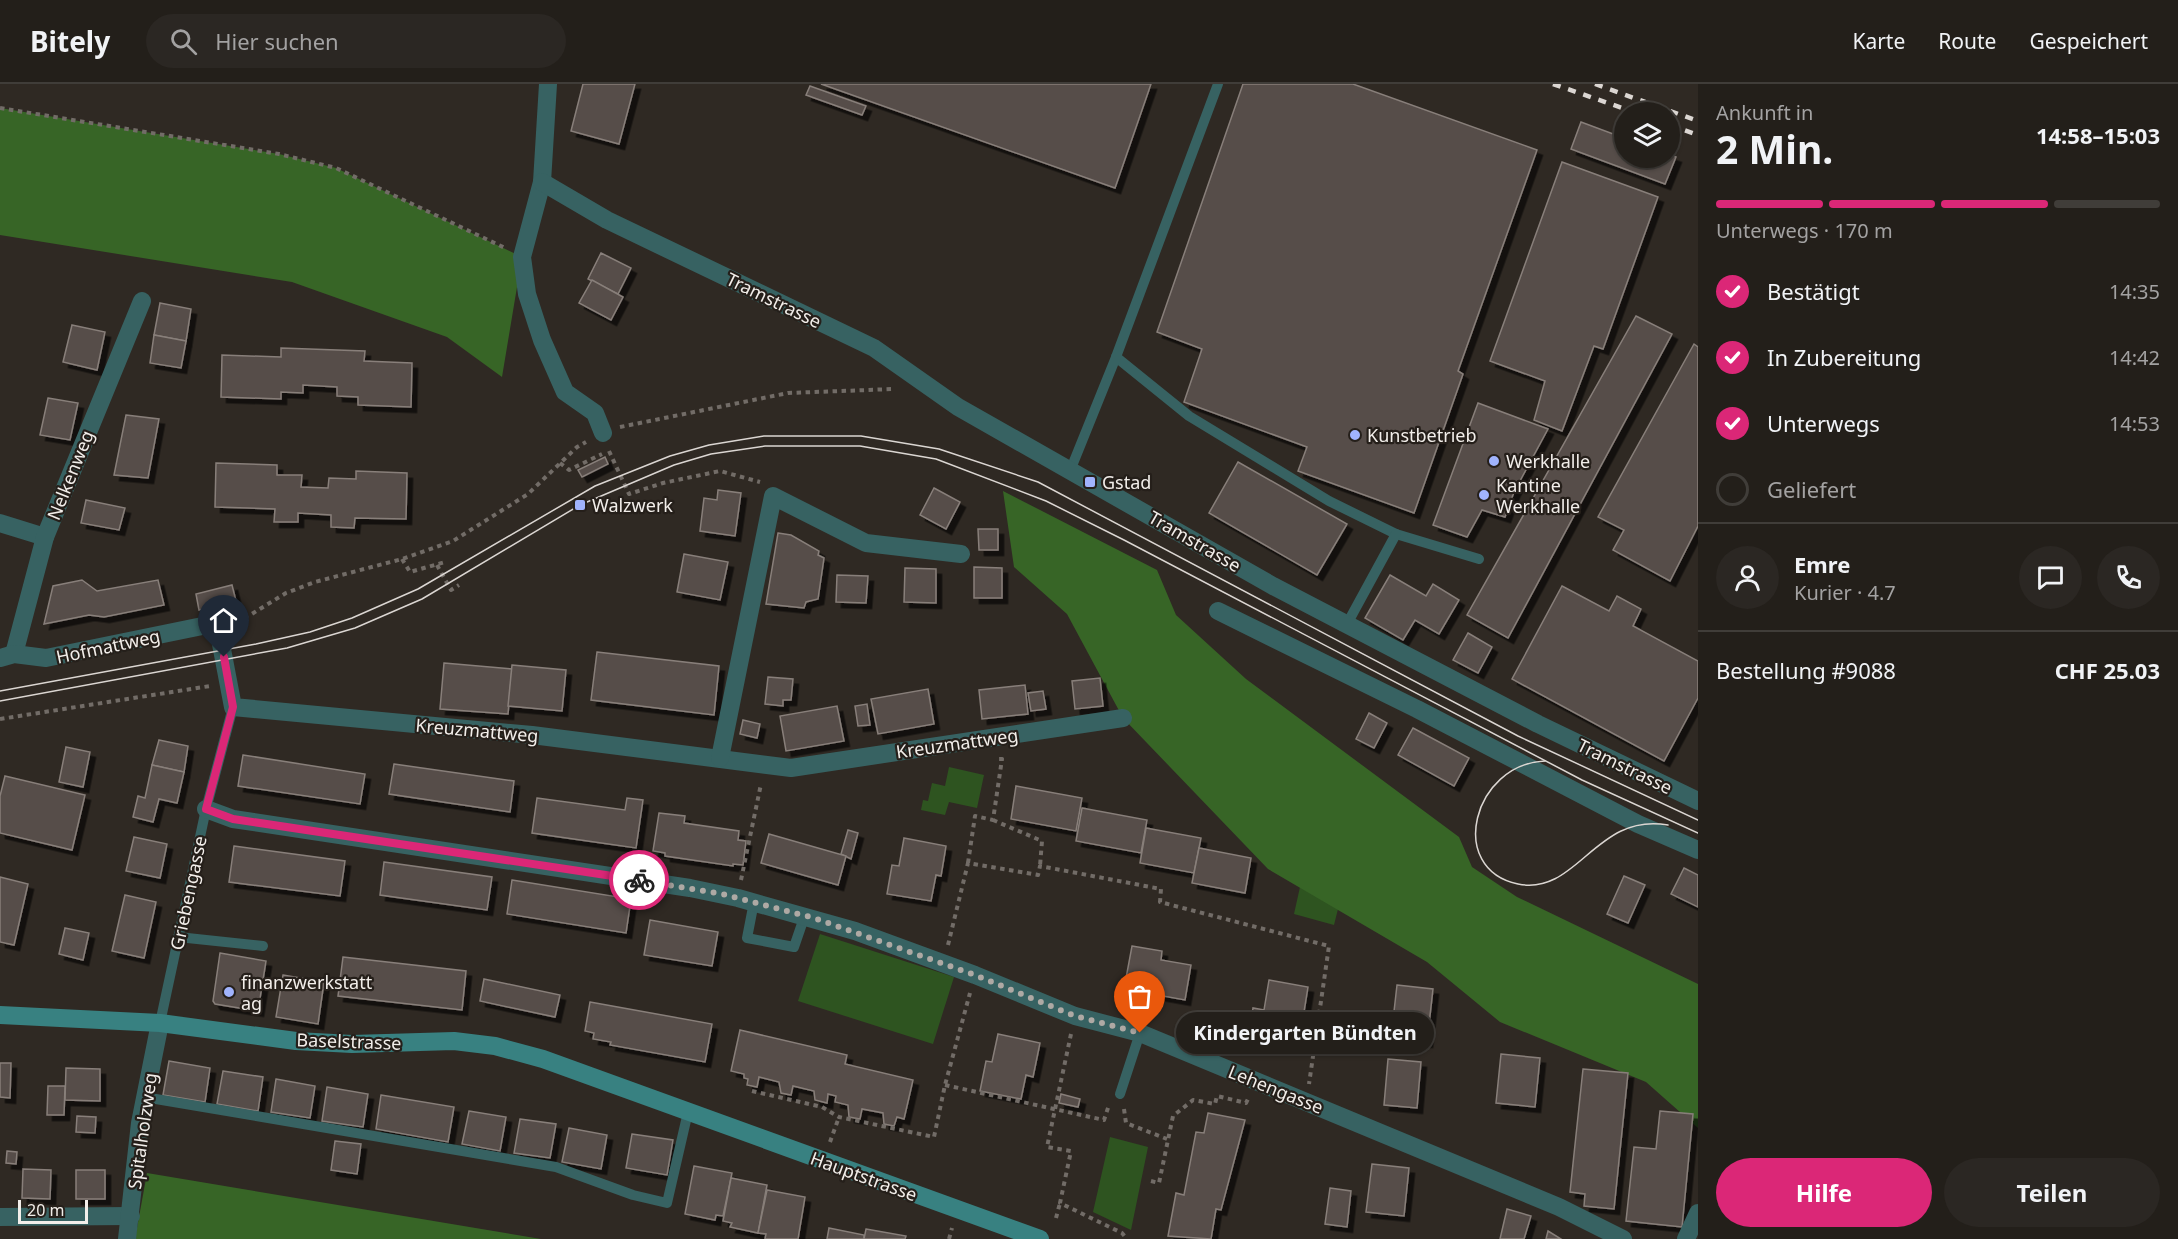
<!DOCTYPE html>
<html lang="de">
<head>
<meta charset="utf-8">
<style>
	:root { --surface:#231f1a; --page:#2b2723; --text:#f1f3f6; --muted:#a3a2a2; --line:#403d39; --accent:#db2777 }
	body { margin:0; font-family:"Noto Sans",sans-serif; background:var(--page); color:var(--text); height:100vh; display:flex; flex-direction:column; font-size:22px; white-space:nowrap }
	* { box-sizing:border-box; margin:0 }
	p { font-size:20px; color:var(--muted) }
	.icon { flex:none; width:33px; height:33px; fill:none; stroke:currentColor; stroke-width:2; stroke-linecap:round; stroke-linejoin:round }
	.map { position:relative; flex:1; overflow:hidden }
	.side { display:flex; flex-direction:column; background:var(--surface); width:480px }
	.side>* { flex:none }
	.buttons { position:absolute; left:1614px; top:18px; display:grid; gap:12px }
	.buttons a { display:grid; place-items:center; width:66px; height:66px; border-radius:50%; background:var(--surface); box-shadow:0 2px 4px #0004,0 0 0 2px var(--line); font-size:30px }
	.scale { position:absolute; left:18px; bottom:15px; width:70px; box-sizing:border-box; padding-left:6px; border:3px solid #f2eeea; border-top:0; font-size:16px; line-height:21px; white-space:nowrap; color:#f2eeea; -webkit-text-stroke:4px #251f1a; paint-order:stroke }
	.pin { position:absolute; display:grid; place-items:center; width:51px; height:51px; color:#fff; margin:-62px -26px; border-radius:50% 50% 50% 0; rotate:-45deg; box-shadow:0 0 6px #0007 }
	.pin .icon { rotate:45deg }
	.courier { position:absolute; display:grid; place-items:center; width:60px; height:60px; margin:-30px; border:4px solid #db2777; border-radius:50%; background:#fff; color:#222; box-shadow:0 2px 8px #0007 }
	.bubble { position:absolute; height:42px; border-radius:21px; background:var(--surface); box-shadow:0 2px 4px #0004,0 0 0 2px var(--line); font-size:20px; font-weight:700; line-height:42px; text-align:center }
	.overview em { font-style:normal; font-weight:700 }
	.overview div { display:flex; flex-direction:column-reverse }
	.overview { display:flex; align-items:center; justify-content:space-between; height:102px; padding:0 18px }
	h1 { font-size:39px; font-weight:700; line-height:45px }
	.bar { display:grid; grid-template-columns:repeat(4,1fr); gap:9px 6px; align-content:center; height:72px; padding:0 18px }
	.bar i { height:8px; border-radius:4px; background:var(--line) }
	.bar .current { background:var(--accent) }
	.bar p { grid-column:span 4 }
	.line { display:flex; align-items:center; gap:15px; padding:0 18px; border-top:2px solid var(--line) }
	.line div { flex:1 }
	.round { display:grid; place-items:center; flex:none; width:63px; height:63px; border-radius:32px; background:var(--page) }
	ol { padding:0 18px; list-style:none }
	li { display:flex; align-items:center; gap:18px; height:66px }
	li p { margin-inline-start:auto }
	li .icon { padding:6px; border-radius:50%; background:var(--accent); color:#fff; stroke-width:4 }
	li:last-child { color:var(--muted) }
	li i { width:33px; height:33px; border:3px solid var(--line); border-radius:50% }
	.primary-button { display:flex; gap:12px; margin-top:auto; padding:12px 18px }
	.primary-button a { flex:1; height:69px; border-radius:36px; background:var(--accent); color:#fff; font-size:24px; font-weight:700; line-height:69px; text-align:center }
	.primary-button a+a { background:var(--page); color:var(--text) }
	header { display:flex; align-items:center; gap:36px; box-sizing:border-box; height:84px; padding:0 30px; background:var(--surface); border-bottom:2px solid var(--line) }
	header strong { font-size:28px }
	nav { display:flex; gap:33px; margin-inline-start:auto; font-size:21px }
	.search { width:420px; height:54px; background:var(--page); display:flex; align-items:center; gap:15px; box-sizing:border-box; padding:0 21px; border-radius:33px; color:var(--muted); font-size:22px }
	main { display:flex; flex:1; min-height:0 }
	.map>svg:first-child { display:block }
</style>
</head>
<body>
<header>
<strong>Bitely</strong>
<div class="search"><svg class="icon" aria-label="search" viewBox="0 0 24 24"><circle cx="10" cy="10" r="6"/><path d="M15 15l6 6"/></svg>Hier suchen</div>
<nav><a>Karte</a><a>Route</a><a>Gespeichert</a></nav>
</header>
<main>
<div class="map">
<svg width="1698" height="1155" viewBox="0 0 1698 1155">
	<defs>
		<filter id="shadow"><feDropShadow dx="5.5" dy="5.5" stdDeviation="0" flood-color="#0009"/></filter>
	</defs>
	<rect width="100%" height="100%" fill="#2f2923"/>
	<g fill="#2e5420">
		<path d="M949 683 984 691 977 724 949 718 945 731 921 726 923 716 928 717 932 699 945 702Z"/>
		<path d="M1300 803 1338 825 1334 841 1294 830Z"/>
		<path d="M820 850 954 893 933 960 798 917Z"/>
		<path d="M1110 1053 1148 1063 1131 1146 1093 1128Z"/>
	</g>
	<g fill="#376526">
		<path d="M0 24 279 70 336 84 522 173 502 293 447 253 292 198 0 151Z"/>
		<path d="M1003 407 1157 486 1176 531 1246 595 1459 753 1472 783 1517 813 1698 900V1044L1646 998 1500 938 1427 878 1268 785 1123 634 1067 530 1014 483Z"/>
		<path d="M147 1089 541 1155H135Z"/>
	</g>
	<g fill="#564d49" stroke="#887f7a" stroke-width="1.5" filter="url(#shadow)">
		<path d="M583 0H635L619 60 571 47Z"/>
		<path d="M821 0H1151L1115 104Z"/>
		<path d="M1243 0H1353L1537 66 1458 287 1463 290 1414 429 1298 387 1307 363 1184 318 1202 265 1157 248Z"/>
		<path d="M810 2 866 22 862 31 806 11Z"/>
		<path d="M1581 38 1624 54V74H1670V71L1676 73 1665 100 1571 65Z"/>
		<path d="M1562 78 1658 113 1603 265 1594 262 1562 347 1534 336 1545 297 1490 277Z"/>
		<path d="M601 169 631 184 618 210 588 195Z"/>
		<path d="M592 196 623 213 611 236 579 219Z"/>
		<path d="M160 219 191 225 186 257 154 251Z"/>
		<path d="M1636 232 1672 250 1508 554 1467 531Z"/>
		<path d="M72 241 105 248 97 286 63 278Z"/>
		<path d="M154 251 186 257 181 284 150 279Z"/>
		<path d="M1694 260 1698 263V442L1670 497 1613 466 1624 446 1598 433Z"/>
		<path d="M281 264 365 267 364 277 412 279 411 323 358 321V313L337 312V303L303 301V309L281 308V315L221 313 222 271 281 273Z"/>
		<path d="M48 314 78 319 70 356 40 351Z"/>
		<path d="M1478 319 1548 345 1514 408 1505 433 1482 426 1467 453 1433 441Z"/>
		<path d="M126 331 159 335 148 394 114 391Z"/>
		<path d="M605 373 608 380 582 393 578 386Z"/>
		<path d="M1238 378 1347 440 1317 491 1209 429Z"/>
		<path d="M216 379 277 381V391H302L301 403 328 404 329 394 356 395V387L407 389 406 435 355 434 354 444 331 443V431L298 429V438H274L275 425 215 423Z"/>
		<path d="M934 404 960 418 946 445 920 431Z"/>
		<path d="M718 406 741 409 735 452 700 447 704 414 717 416Z"/>
		<path d="M86 416 125 424 119 446 81 439Z"/>
		<path d="M978 445H998V466H979Z"/>
		<path d="M778 449 791 451 819 467 818 471 824 474 818 515 806 518 804 524 766 520Z"/>
		<path d="M684 470 728 478 720 516 677 508Z"/>
		<path d="M974 483 1002 484V514H974Z"/>
		<path d="M905 484 936 485V519L904 518Z"/>
		<path d="M837 491 868 492 866 519 836 518Z"/>
		<path d="M1390 491 1426 512 1433 500 1459 516 1439 550 1415 536 1403 556 1365 534Z"/>
		<path d="M82 496 97 507 158 496 164 521 104 533 89 531 44 540 53 502Z"/>
		<path d="M232 501 236 517 199 526 196 510Z"/>
		<path d="M1562 502 1609 527 1617 512 1641 525 1633 542 1698 577V614L1664 677 1512 595Z"/>
		<path d="M1468 549 1492 563 1478 589 1453 576Z"/>
		<path d="M597 568 719 582 714 631 591 616Z"/>
		<path d="M444 579 512 585 508 630 440 625Z"/>
		<path d="M512 581 566 586 562 627 508 622Z"/>
		<path d="M768 593 793 595 791 616H783V622L765 620Z"/>
		<path d="M1100 594 1103 622 1075 625 1072 597Z"/>
		<path d="M1025 601 1028 630 982 635 979 606Z"/>
		<path d="M928 605 934 640 878 650 871 615Z"/>
		<path d="M1043 607 1046 625 1031 627 1028 609Z"/>
		<path d="M867 620 870 641 858 642 855 622Z"/>
		<path d="M837 622 844 657 786 667 780 632Z"/>
		<path d="M1369 629 1387 639 1374 664 1356 655Z"/>
		<path d="M743 636 760 640 757 654 740 650Z"/>
		<path d="M1413 644 1469 674 1454 702 1398 671Z"/>
		<path d="M159 656 188 662 184 688 152 681Z"/>
		<path d="M66 663 90 668 83 703 59 698Z"/>
		<path d="M243 671 365 690 360 720 238 702Z"/>
		<path d="M394 680 514 697 510 728 389 710Z"/>
		<path d="M152 681 184 688 177 719 159 715 153 738 133 733 138 712 145 714Z"/>
		<path d="M5 692 85 711 72 766 0 749V712Z"/>
		<path d="M1016 702 1082 714 1076 747 1011 735Z"/>
		<path d="M537 714 625 726 627 714 643 716 636 764 532 749Z"/>
		<path d="M1082 724 1147 736 1141 769 1076 757Z"/>
		<path d="M659 729 685 732 684 739 739 747 738 756 746 757 743 781 733 780V782L665 772V769L653 767Z"/>
		<path d="M1146 744 1201 754 1194 789 1140 779Z"/>
		<path d="M848 746 858 749 851 775 841 770Z"/>
		<path d="M769 750 846 772 838 801 761 779Z"/>
		<path d="M134 753 167 760 160 794 126 787Z"/>
		<path d="M904 754 946 762 941 792 936 791 931 817 887 810 892 781 899 782Z"/>
		<path d="M234 762 345 777 340 812 229 798Z"/>
		<path d="M1199 764 1251 774 1245 809 1192 799Z"/>
		<path d="M384 778 492 793 487 826 380 811Z"/>
		<path d="M1684 784 1698 791V823L1671 810Z"/>
		<path d="M1624 792 1645 801 1628 839 1607 830Z"/>
		<path d="M0 793 28 800 14 861 0 858Z"/>
		<path d="M512 796 631 815 626 849 507 830Z"/>
		<path d="M125 811 156 818 144 874 112 867Z"/>
		<path d="M650 836 718 848 712 882 644 871Z"/>
		<path d="M65 844 89 849 83 876 59 870Z"/>
		<path d="M1132 862 1162 867 1161 876 1191 881 1185 916 1124 905Z"/>
		<path d="M220 869 266 877 258 927 215 920 213 917Z"/>
		<path d="M343 873 466 887 462 926 338 912Z"/>
		<path d="M283 891 324 898 318 940 276 933Z"/>
		<path d="M484 895 560 911 555 933 480 917Z"/>
		<path d="M1269 896 1308 903 1303 934 1297 933 1293 960 1249 953 1253 924 1264 926Z"/>
		<path d="M1397 901 1433 905 1427 958 1391 954Z"/>
		<path d="M590 918 712 940 705 978 610 961 611 958 593 955 594 949 585 947Z"/>
		<path d="M740 946 847 971 845 980 913 996 904 1035 897 1033 894 1042 884 1040 883 1029 862 1025 860 1035 849 1033 848 1021 835 1018 836 1012 828 1010 827 1019 815 1016 814 1007 793 1002 791 1011 781 1009 779 998 759 993 757 1003 747 1001 748 995 744 994V990L731 987Z"/>
		<path d="M998 950 1040 959 1033 993 1026 991 1021 1015 980 1007 986 977 992 978Z"/>
		<path d="M1501 970 1540 974 1535 1023 1496 1019Z"/>
		<path d="M1388 975 1421 978 1417 1024 1384 1021Z"/>
		<path d="M169 977 210 984 205 1018 163 1011Z"/>
		<path d="M0 979H11L10 1014 0 1013Z"/>
		<path d="M66 984 100 985V1017L65 1016Z"/>
		<path d="M1583 985 1628 989 1614 1125 1584 1122 1585 1110 1570 1108Z"/>
		<path d="M223 987 263 993 258 1027 217 1020Z"/>
		<path d="M276 995 315 1002 310 1034 271 1028Z"/>
		<path d="M48 1002H65L64 1031H47Z"/>
		<path d="M327 1003 368 1010 363 1043 322 1037Z"/>
		<path d="M1061 1010 1080 1015 1078 1023 1059 1019Z"/>
		<path d="M381 1011 454 1023 448 1058 376 1045Z"/>
		<path d="M469 1027 506 1033 500 1067 462 1060Z"/>
		<path d="M1660 1027 1693 1030 1682 1143 1626 1137 1634 1063 1656 1065Z"/>
		<path d="M1208 1029 1245 1036 1221 1126 1216 1125 1211 1155 1168 1152 1176 1109 1184 1111 1196 1048 1204 1049Z"/>
		<path d="M77 1032 96 1033 95 1049 76 1048Z"/>
		<path d="M520 1035 556 1040 550 1074 514 1069Z"/>
		<path d="M569 1044 607 1051 601 1085 562 1078Z"/>
		<path d="M632 1050 673 1056 667 1091 626 1084Z"/>
		<path d="M335 1057 361 1060 357 1090 331 1086Z"/>
		<path d="M7 1067 17 1068 16 1080 6 1079Z"/>
		<path d="M1372 1080 1409 1084 1404 1132 1366 1128Z"/>
		<path d="M694 1082 732 1089 723 1132 716 1131 715 1136 685 1130Z"/>
		<path d="M23 1085 51 1086 50 1115 22 1114Z"/>
		<rect x="76" y="1086" width="29" height="29"/>
		<path d="M731 1094 767 1101 758 1149 730 1143 732 1139 723 1137Z"/>
		<path d="M1330 1104 1351 1107 1347 1143 1325 1140Z"/>
		<path d="M767 1106 805 1113 798 1155H765L766 1150 758 1149Z"/>
		<path d="M1507 1125 1531 1132 1524 1155H1500Z"/>
		<path d="M829 1144 864 1151V1155H827Z"/>
		<path d="M866 1145 906 1152 905 1155H864Z"/>
		<path d="M1548 1147 1561 1155H1546Z"/>
	</g>
	<g fill="none" stroke-linecap="round" stroke-linejoin="round">
		<g stroke="#726c67" stroke-width="4" stroke-dasharray="4.5 4.5" stroke-linecap="butt">
			<path d="M0 24 279 70 336 84 505 164"/>
			<path d="M620 343 788 309 894 305"/>
			<path d="M609 367 629 410 663 399 720 387 760 398"/>
			<path d="M560 379 569 386 602 370"/>
			<path d="M402 475 410 488 445 478"/>
			<path d="M437 481 451 506 459 501"/>
			<path d="M235 535 250 531 286 509 315 498 402 475 453 457 528 410 577 363 586 358"/>
			<path d="M0 635 210 602"/>
			<path d="M993 736 1042 757 1040 782"/>
			<path d="M968 779 975 732 993 736 1002 675H998"/>
			<path d="M741 796 761 700"/>
			<path d="M948 861 968 779 1038 791 1040 782 1161 805 1160 818 1329 862 1309 1000"/>
			<path d="M1071 950 1047 1063 1071 1067 1060 1119 1122 1149 1127 1155"/>
			<path d="M945 1001 1104 1036 1109 1021"/>
			<path d="M752 1007 822 1023 839 1033 934 1053 945 1001 970 909"/>
			<path d="M1124 1025 1126 1039 1167 1055"/>
			<path d="M830 1058 839 1033"/>
			<path d="M1151 1097 1159 1099 1173 1032 1193 1016 1215 1020 1217 1012 1246 1019 1248 1015"/>
			<path d="M1056 1134 1060 1119"/>
			<path d="M949 1155 952 1144"/>
		</g>
		<g stroke="#376262" stroke-width="10">
			<path d="M1116 273 1189 332 1329 417 1396 450 1479 475"/>
			<path d="M1070 387 1116 273 1218 0"/>
			<path d="M1347 540 1396 450"/>
			<path d="M754 818 747 854 794 863 805 831"/>
			<path d="M178 853 263 862"/>
			<path d="M160 939 206 725 233 623"/>
			<path d="M1120 1010 1140 949"/>
			<path d="M144 1013 556 1083 633 1111 667 1119 688 1028"/>
		</g>
		<g stroke="#376262" stroke-width="18">
			<path d="M548 0 542 98 522 173 527 210 542 256 565 308 595 329 603 349"/>
			<path d="M542 98 607 136 874 264 958 323 1273 502 1538 640 1698 717"/>
			<path d="M0 439 45 453"/>
			<path d="M1218 527 1417 625 1638 740 1698 766"/>
			<path d="M14 570 45 453 142 217"/>
			<path d="M0 574 14 570 46 574 217 539 233 623 532 651 791 684 1123 634"/>
			<path d="M720 674 773 412 866 459 961 470"/>
			<path d="M206 725 233 735 690 804 738 814 855 847 975 891 1075 932 1140 949 1559 1123 1623 1155"/>
			<path d="M0 1133 131 1132"/>
			<path d="M127 1155 140 1039 160 939"/>
			<path d="M1686 1155 1698 1129"/>
		</g>
		<path stroke="#388181" stroke-width="18" d="M0 931 160 939 296 957 352 960 454 957 495 962 543 975 1040 1155"/>
		<g stroke="#dbd6d2" stroke-width="1.5">
			<path d="M0 607 256 560 310 548 352 534 418 505 595 402 670 372 709 361 764 352H861L939 365 1038 398 1518 652 1698 736"/>
			<path d="M0 617 287 564 355 544 422 515 580 421 674 381 711 370 765 362H860L936 375 1046 417 1124 456 1582 696 1698 749"/>
			<path d="M1545 677C1473 680 1446 785 1518 800 1578 812 1595 728 1668 741"/>
		</g>
		<g stroke="#dbd6d2" stroke-width="4.5" stroke-dasharray="8 8" stroke-linecap="butt">
			<path d="M1553 0 1634 28"/>
			<path d="M1595 0 1698 37"/>
			<path d="M1670 41 1698 51"/>
		</g>
	</g>
	<g fill="none" stroke-linecap="round" stroke-linejoin="round">
		<path stroke="#aea9a4" stroke-width="6" stroke-dasharray="0 10.8" d="M639 796 722 810 814 834 975 891 1075 932 1140 949"/>
		<path stroke="#db2777" stroke-width="8" d="M224 573 233 623 206 725 233 735 639 796"/>
	</g>
	<g fill="#a0b3fd" stroke="#251f1a" stroke-width="2">
		<circle cx="1355" cy="351" r="6"/>
		<circle cx="1494" cy="377" r="6"/>
		<rect x="1084" y="392" width="12" height="12" rx="3"/>
		<circle cx="1484" cy="411" r="6"/>
		<rect x="574" y="415" width="12" height="12" rx="3"/>
		<circle cx="229" cy="908" r="6"/>
	</g>
	<g text-anchor="middle" dominant-baseline="central" stroke-width="4.5" stroke-linejoin="round" paint-order="stroke">
		<g font-size="18" fill="#f2eeea" stroke="#251f1a">
			<text transform="translate(774 216) rotate(26)">Tramstrasse</text>
			<text transform="translate(70 391) rotate(-68)">Nelkenweg</text>
			<text transform="translate(1195 457) rotate(30)">Tramstrasse</text>
			<text transform="translate(108 562) rotate(-12)">Hofmattweg</text>
			<text transform="translate(477 646) rotate(5)">Kreuzmattweg</text>
			<text transform="translate(957 659) rotate(-8)">Kreuzmattweg</text>
			<text transform="translate(1625 682) rotate(26)">Tramstrasse</text>
			<text transform="translate(188 809) rotate(-78)">Griebengasse</text>
			<text transform="translate(349 957) rotate(2)">Baselstrasse</text>
			<text transform="translate(1276 1005) rotate(22)">Lehengasse</text>
			<text transform="translate(142 1047) rotate(-82)">Spitalholzweg</text>
			<text transform="translate(864 1092) rotate(20)">Hauptstrasse</text>
		</g>
		<g font-size="18" fill="#f2eeea" stroke="#251f1a" text-anchor="start">
			<text x="1367" y="351">Kunstbetrieb</text>
			<text x="1506" y="377">Werkhalle</text>
			<text x="1102" y="398">Gstad</text>
			<text x="1496" y="401">Kantine<tspan x="1496" dy="21">Werkhalle</tspan></text>
			<text x="592" y="421">Walzwerk</text>
			<text x="241" y="898">finanzwerkstatt<tspan x="241" dy="21">ag</tspan></text>
		</g>
	</g>
</svg>
<div class="buttons">
<a><svg class="icon" aria-label="layers" viewBox="0 0 24 24"><path d="M12 4l9 5-9 5-9-5zM3 14l9 5 9-5"/></svg></a>
</div>
<div class="scale">20 m</div>
<div class="pin" style="left:1140px;top:949px;background:#ea580c"><svg class="icon" aria-label="bag" viewBox="0 0 24 24"><path d="M5 8h14l-1 12H6zM9 8a3 3 0 0 1 6 0"/></svg></div>
<div class="pin" style="left:224px;top:573px;background:#1f2937"><svg class="icon" aria-label="home" viewBox="0 0 24 24"><path d="M3 11l9-7 9 7M6 9v11h12V9"/></svg></div>
<div class="courier" style="left:639px;top:796px"><svg class="icon" aria-label="bike" viewBox="0 0 24 24"><circle cx="6" cy="16" r="4"/><circle cx="18" cy="16" r="4"/><path d="M6 16l4-8h5l3 8M10 8l3 8H6M13 5h3"/></svg></div>
<div class="bubble" style="left:1176px;top:928px;width:258px">Kindergarten Bündten</div>
</div>
<section class="side">
<div class="overview"><div><h1>2 Min.</h1><p>Ankunft in</p></div><em>14:58–15:03</em></div>
<div class="bar"><i class="current"></i><i class="current"></i><i class="current"></i><i></i><p>Unterwegs · 170 m</p></div>
<ol>
<li><svg class="icon" aria-label="check" viewBox="0 0 24 24"><path d="M5 12l5 5 9-10"/></svg>Bestätigt<p>14:35</p></li>
<li><svg class="icon" aria-label="check" viewBox="0 0 24 24"><path d="M5 12l5 5 9-10"/></svg>In Zubereitung<p>14:42</p></li>
<li><svg class="icon" aria-label="check" viewBox="0 0 24 24"><path d="M5 12l5 5 9-10"/></svg>Unterwegs<p>14:53</p></li>
<li><i></i>Geliefert</li>
</ol>
<div class="line" style="height:108px"><a class="round"><svg class="icon" aria-label="person" viewBox="0 0 24 24"><circle cx="12" cy="8" r="4"/><path d="M4 21q1-7 8-7t8 7"/></svg></a><div><b>Emre</b><p>Kurier · 4.7</p></div><a class="round"><svg class="icon" aria-label="chat" viewBox="0 0 24 24"><path d="M4 5h16v11H9l-5 4z"/></svg></a><a class="round"><svg class="icon" aria-label="phone" viewBox="0 0 24 24"><path d="M5 4h4l2 5-3 2q2 4 5 5l2-3 5 2v4C11 20 4 13 5 4z"/></svg></a></div>
<div class="line" style="height:78px"><div>Bestellung #9088</div><b>CHF 25.03</b></div>
<div class="primary-button"><a>Hilfe</a><a>Teilen</a></div>
</section>
</main>
</body>
</html>
